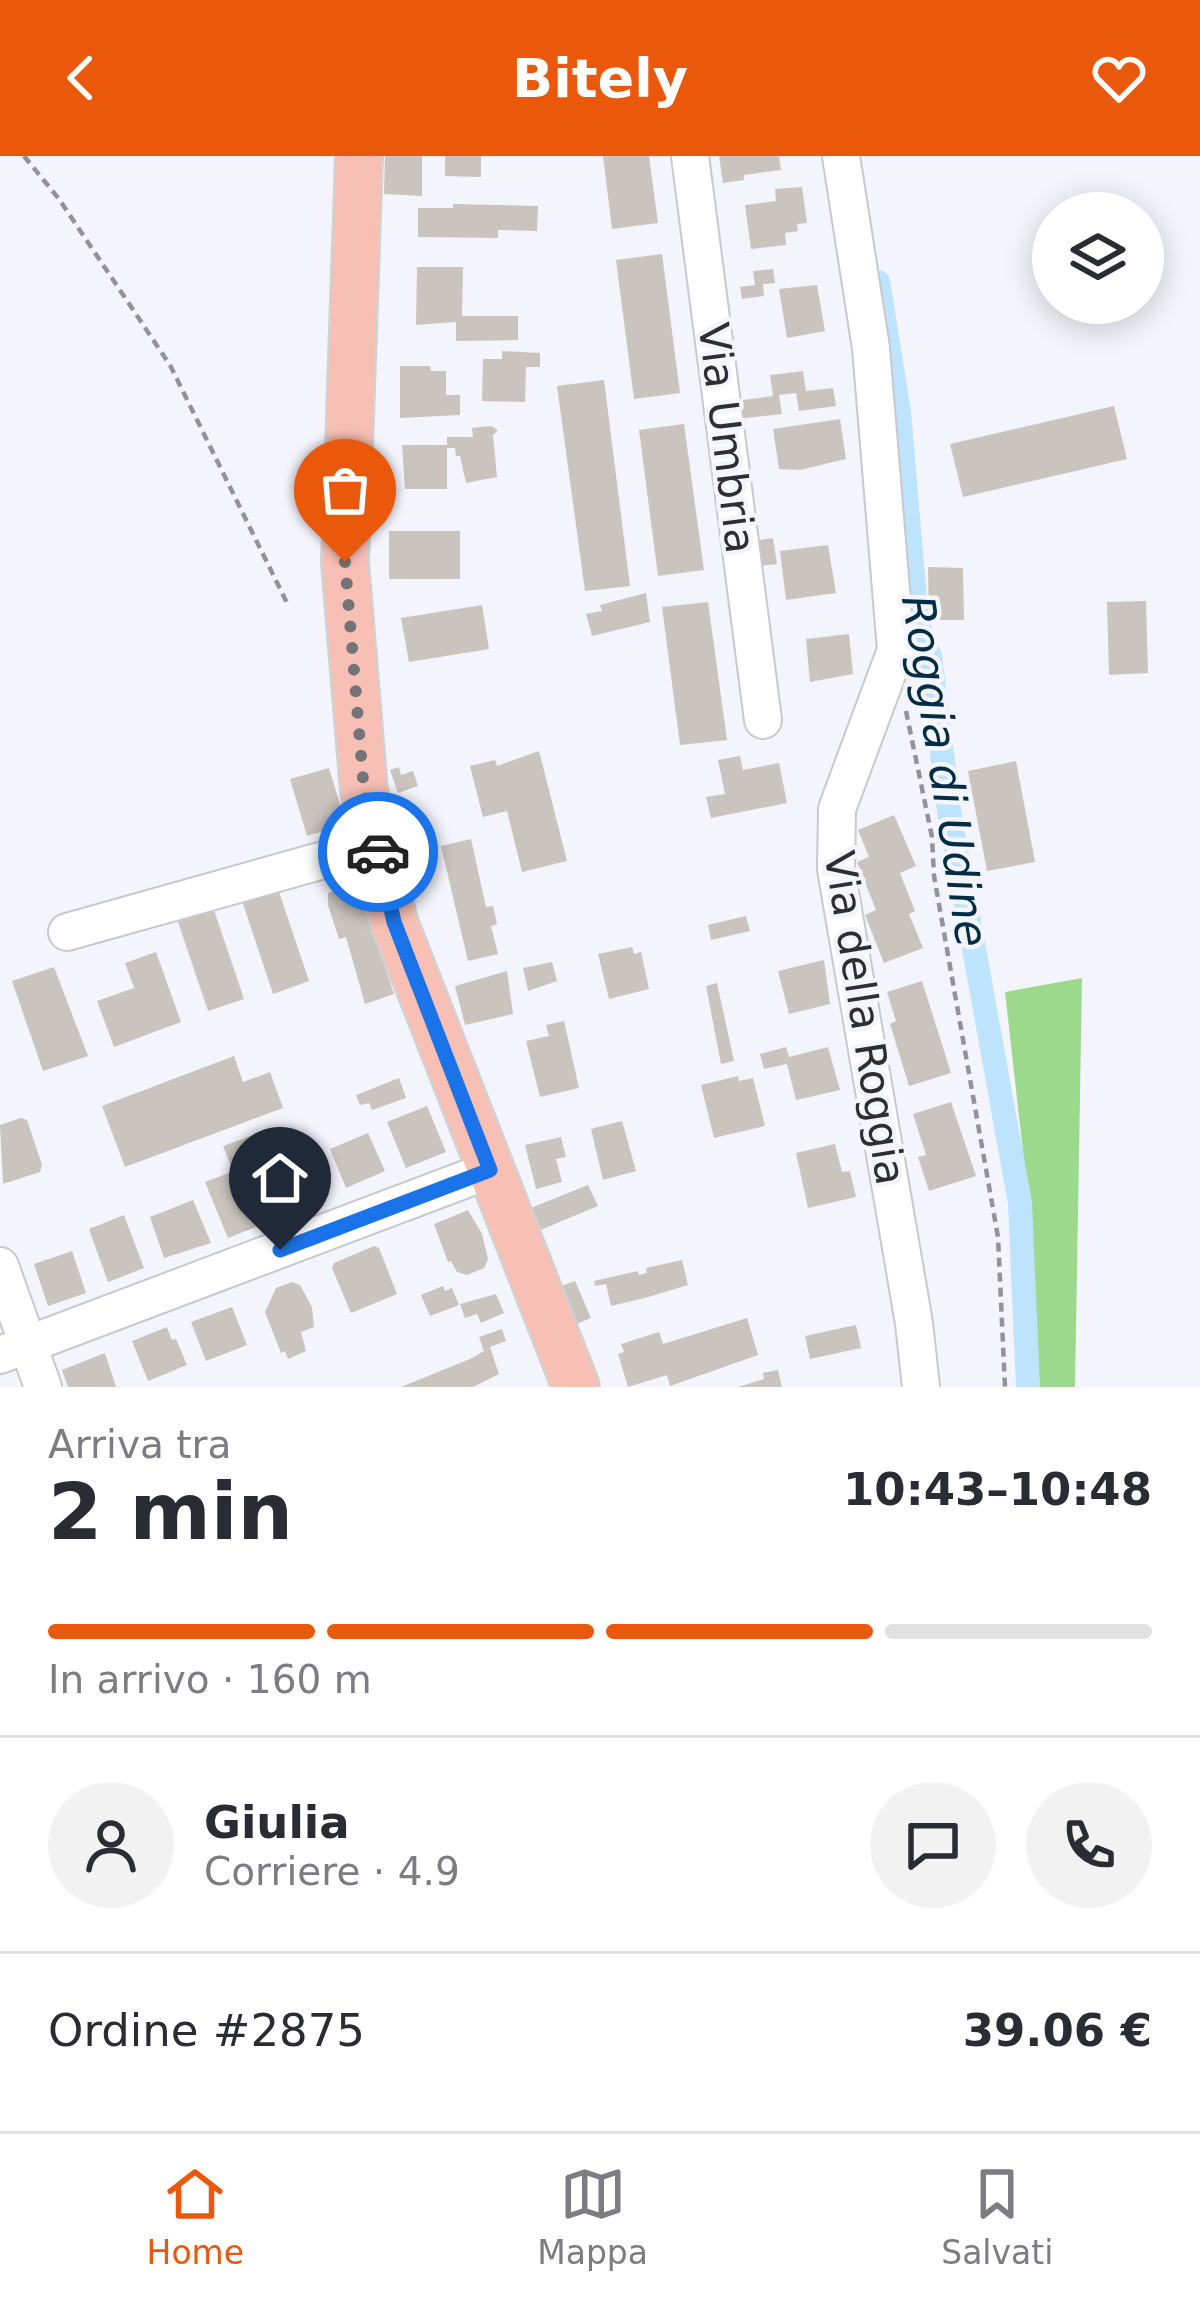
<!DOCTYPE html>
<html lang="it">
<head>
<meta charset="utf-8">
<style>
	:root { --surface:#fff; --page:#f2f2f3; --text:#2b2b33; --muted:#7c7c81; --line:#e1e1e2; --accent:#ea580c }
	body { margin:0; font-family:"DejaVu Sans",sans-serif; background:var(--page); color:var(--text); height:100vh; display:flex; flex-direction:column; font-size:45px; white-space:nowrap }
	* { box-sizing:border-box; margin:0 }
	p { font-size:39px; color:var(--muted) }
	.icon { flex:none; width:66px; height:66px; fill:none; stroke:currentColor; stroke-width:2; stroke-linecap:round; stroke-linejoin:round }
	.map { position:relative; height:1231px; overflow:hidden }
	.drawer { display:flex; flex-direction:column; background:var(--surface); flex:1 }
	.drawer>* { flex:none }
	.buttons { position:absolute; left:1032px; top:36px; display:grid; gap:24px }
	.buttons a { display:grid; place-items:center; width:132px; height:132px; border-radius:50%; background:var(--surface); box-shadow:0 6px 30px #0003; font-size:60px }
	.pin { position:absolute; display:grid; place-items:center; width:102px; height:102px; color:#fff; margin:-123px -51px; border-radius:50% 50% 50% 0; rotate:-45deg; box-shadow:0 0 12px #0007 }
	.pin .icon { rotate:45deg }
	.courier { position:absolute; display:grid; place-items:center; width:120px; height:120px; margin:-60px; border:9px solid #1a73e8; border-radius:50%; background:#fff; color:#222; box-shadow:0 3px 15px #0007 }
	.summary em { font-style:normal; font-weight:600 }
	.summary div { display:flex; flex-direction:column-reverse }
	.summary { display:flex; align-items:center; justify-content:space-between; height:204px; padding:0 48px }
	h1 { font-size:78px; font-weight:600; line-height:90px }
	.bar { display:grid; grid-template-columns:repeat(4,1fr); gap:18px 12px; align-content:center; height:144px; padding:0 48px }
	.bar i { height:15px; border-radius:9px; background:var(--line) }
	.bar .selected { background:var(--accent) }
	.bar p { grid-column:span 4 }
	.line { display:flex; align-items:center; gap:30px; padding:0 48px; border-top:3px solid var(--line) }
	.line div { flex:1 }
	.round { display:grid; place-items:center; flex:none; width:126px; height:126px; border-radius:63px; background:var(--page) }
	header { display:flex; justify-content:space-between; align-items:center; height:156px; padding:0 48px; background:var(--accent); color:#fff; font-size:54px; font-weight:600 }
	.menu { display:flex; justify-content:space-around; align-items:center; height:168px; border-top:3px solid var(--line); background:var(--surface); font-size:33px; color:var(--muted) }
	.menu a { display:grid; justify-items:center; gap:6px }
	.menu .selected { color:var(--accent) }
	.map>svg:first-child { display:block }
</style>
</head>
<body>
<header><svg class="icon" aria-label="back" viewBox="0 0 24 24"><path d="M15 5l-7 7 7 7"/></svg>Bitely<svg class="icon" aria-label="heart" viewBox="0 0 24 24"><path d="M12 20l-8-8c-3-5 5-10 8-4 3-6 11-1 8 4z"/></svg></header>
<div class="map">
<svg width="1200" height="1231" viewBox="0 0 1200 1231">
	<rect width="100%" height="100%" fill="#f4f4fc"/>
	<path fill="#9cd98d" d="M1082 822 1075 1231H1038L1029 1049 1005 836Z"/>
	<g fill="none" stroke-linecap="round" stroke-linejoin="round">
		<path stroke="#bee3fc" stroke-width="24" d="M878 126 899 256 917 467 930 500 949 655 1020 1047 1028 1231"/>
	</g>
	<g fill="#cac4bf">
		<path d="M385 0H422V40L384 38Z"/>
		<path d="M445 0H481V21L445 20Z"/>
		<path d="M603 0H649L658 67 612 73Z"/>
		<path d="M719 0H779L781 14 744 19V24L723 27Z"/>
		<path d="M802 31 807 67 797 68 798 75 785 77 786 89 751 93 745 49 776 45 775 33Z"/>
		<path d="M453 48 538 50 537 75 498 74V82L418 81V52H453Z"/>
		<path d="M662 98 680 237 634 243 616 104Z"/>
		<path d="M417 111H463L462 160H518V184L456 185V166L416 169Z"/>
		<path d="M773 113 775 127 763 128 764 140 742 143 740 131 755 129 753 115Z"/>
		<path d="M817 129 825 175 787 182 779 133Z"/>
		<path d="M502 195 540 197V211H526L525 246 482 245 483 203H502Z"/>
		<path d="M400 210H430L431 215H446V239H460V259L400 262Z"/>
		<path d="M803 215 806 235 833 232 836 250 799 255 796 237 779 239 782 258 738 263 736 245 773 240 770 219Z"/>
		<path d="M604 224 630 430 585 435 557 230Z"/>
		<path d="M1114 250 1127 303 963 341 950 288Z"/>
		<path d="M840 263 846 303 800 314 779 313 773 273Z"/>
		<path d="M684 268 704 414 658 420 639 274Z"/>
		<path d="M491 270 498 274 493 279 497 321 466 327 460 300H456L455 292H447V333H405L402 289H447V281H473L472 272Z"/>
		<rect x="389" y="375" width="71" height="48"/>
		<path d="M773 382 777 408 757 410 754 385Z"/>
		<path d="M828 389 836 437 786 444 780 395Z"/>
		<path d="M928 411 963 412 964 464H929Z"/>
		<path d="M646 437 650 466 592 480 586 458 602 455 600 449Z"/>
		<path d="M1146 445 1148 517 1109 519 1107 446Z"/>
		<path d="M708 446 727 584 680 589 662 451Z"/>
		<path d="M482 449 489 493 409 506 401 462Z"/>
		<path d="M849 478 853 518 810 526 806 483Z"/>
		<path d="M539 595 567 705 522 716 507 655 483 661 470 610 495 604 497 610Z"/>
		<path d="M740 600 743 614 779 607 787 647 711 662 706 641 725 638 718 604Z"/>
		<path d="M1016 605 1035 706 987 715 968 615Z"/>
		<path d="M399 611 401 619 413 615 418 630 398 637 390 614Z"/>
		<path d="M329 612 346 668 307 680 290 623Z"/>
		<path d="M894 659 916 710 900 717 915 755 909 758 923 792 884 807 865 759 876 754 857 706 869 701 858 674Z"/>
		<path d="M409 678 421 730 404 733 390 682Z"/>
		<path d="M471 683 486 751 493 750 497 768 491 770 498 798 468 805 441 690Z"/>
		<path d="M277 730 309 825 273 838 241 742Z"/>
		<path d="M347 731 351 742 361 739 394 838 365 848 346 781 339 783 328 749V737Z"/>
		<path d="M212 748 244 843 208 855 176 760Z"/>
		<path d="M746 760 750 775 711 784 708 769Z"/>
		<path d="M632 791 634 798 641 796 649 833 609 843 598 798Z"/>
		<path d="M156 796 181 866 114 891 97 845 134 832 125 807Z"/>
		<path d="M824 804 830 848 789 858 778 815Z"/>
		<path d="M552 806 557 825 528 835 523 812Z"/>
		<path d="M54 811 88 900 43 915 12 825Z"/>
		<path d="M507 815 513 858 465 869 455 830Z"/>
		<path d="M922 825 951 917 909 930 890 868 896 865 887 836Z"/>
		<path d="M717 827 734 905 721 908 706 830Z"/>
		<path d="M564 865 579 932 540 941 526 885 549 880 546 869Z"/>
		<path d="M786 891 789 901 828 891 840 934 796 944 787 908 764 913 760 898Z"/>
		<path d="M234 900 243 926 270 916 283 952 125 1011 102 950Z"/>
		<path d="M738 920 739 925 753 922 765 970 714 982 701 929Z"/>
		<path d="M399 922 406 942 372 954 369 947 360 949 356 939Z"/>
		<path d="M951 946 976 1020 929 1035 918 1001 926 999 913 958Z"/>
		<path d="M427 950 446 996 406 1012 387 966Z"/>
		<path d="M21 962 27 964 42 1009 40 1016 3 1028 0 969Z"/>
		<path d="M622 965 636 1015 603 1024 591 973Z"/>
		<path d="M368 977 385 1015 346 1032 330 993Z"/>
		<path d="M256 978 259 986 249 989 254 1001 231 1010 223 990Z"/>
		<path d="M561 981 566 1001 556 1003 562 1026 536 1033 525 989Z"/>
		<path d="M835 988 842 1016 850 1015 856 1041 808 1052 796 997Z"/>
		<path d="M309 991 329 1039 285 1056 266 1008Z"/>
		<path d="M249 1009 271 1065 228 1082 205 1026Z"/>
		<path d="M588 1029 598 1050 531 1078 521 1056Z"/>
		<path d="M193 1044 211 1087 164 1102 150 1061Z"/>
		<path d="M468 1054 482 1078 488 1103 484 1112 467 1119 457 1116 451 1105 448 1106 434 1068Z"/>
		<path d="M124 1059 144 1112 108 1126 89 1073Z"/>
		<path d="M374 1090 379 1092 397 1138 351 1157 332 1112 334 1107Z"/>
		<path d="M72 1095 86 1137 48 1150 34 1108Z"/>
		<path d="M682 1104 688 1129 645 1142 611 1150 606 1128 595 1130 594 1125 638 1115 639 1119 647 1117 646 1112Z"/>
		<path d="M575 1125 591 1162 567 1172 551 1134Z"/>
		<path d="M292 1126 300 1129 312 1151 314 1171 301 1176 306 1195 288 1203 285 1195 281 1197 265 1156 276 1132Z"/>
		<path d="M443 1130 445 1135 452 1132 459 1149 430 1160 421 1139Z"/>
		<path d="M496 1138 504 1157 481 1167 477 1158 465 1162 460 1148Z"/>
		<path d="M232 1151 247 1189 206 1205 191 1166Z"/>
		<path d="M747 1162 758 1199 670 1230 667 1219 628 1231 618 1198 624 1196 621 1188 659 1176 663 1188Z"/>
		<path d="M856 1169 861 1192 810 1203 805 1180Z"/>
		<path d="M167 1171 172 1184 176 1183 187 1209 148 1225 132 1185Z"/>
		<path d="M502 1173 506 1185 490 1191 499 1218 473 1231H401L470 1203 484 1195 479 1181Z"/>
		<path d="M105 1197 116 1231H68L62 1214Z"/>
		<path d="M778 1214 782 1231H738L764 1223 763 1217Z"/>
	</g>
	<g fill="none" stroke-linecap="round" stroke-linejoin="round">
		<g stroke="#c8c8cf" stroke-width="40">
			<g id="minor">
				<path d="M690 0 763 564"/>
				<path d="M841 0 871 192 896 494 837 653 836 713 914 1167 921 1231"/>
				<path d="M67 776 377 689"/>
				<path d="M0 1110 43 1231"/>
				<path d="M0 1199 490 1014"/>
			</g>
		</g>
		<g stroke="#d1d1d2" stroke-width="50">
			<path id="major" d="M359 0 345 406 364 635 394 766 576 1231"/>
		</g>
		<g stroke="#929298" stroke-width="4.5" stroke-dasharray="9 6" stroke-linecap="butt">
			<path d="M24 0 59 43 170 209 287 447"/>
			<path d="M906 555 932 681 934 720 998 1081 1005 1231"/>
		</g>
		<use href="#minor" stroke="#fff" stroke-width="36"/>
		<use href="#major" stroke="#f8bfb5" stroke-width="45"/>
	</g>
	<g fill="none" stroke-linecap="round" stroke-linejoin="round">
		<path stroke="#737378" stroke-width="12" stroke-dasharray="0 21.6" d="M345 406 364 635 378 696"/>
		<path stroke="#1a73e8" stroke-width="15" d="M280 1094 490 1014 394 766 378 696"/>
	</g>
	<g text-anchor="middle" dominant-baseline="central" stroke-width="9" stroke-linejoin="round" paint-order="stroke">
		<g font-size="42" fill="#2e2e31" stroke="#f4f4fc">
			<text transform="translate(727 282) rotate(83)">Via Umbria</text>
			<text transform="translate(865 862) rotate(81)">Via della Roggia</text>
		</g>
		<g font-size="45" font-style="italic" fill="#002d44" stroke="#f4f4fc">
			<text transform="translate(945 615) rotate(81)">Roggia di Udine</text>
		</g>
	</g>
</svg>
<div class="buttons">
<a><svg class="icon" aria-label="layers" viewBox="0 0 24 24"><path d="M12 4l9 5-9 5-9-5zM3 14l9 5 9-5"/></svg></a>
</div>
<div class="pin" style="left:345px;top:406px;background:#ea580c"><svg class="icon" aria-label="bag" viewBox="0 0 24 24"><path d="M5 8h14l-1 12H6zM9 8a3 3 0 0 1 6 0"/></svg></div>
<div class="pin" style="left:280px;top:1094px;background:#1f2937"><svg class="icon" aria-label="home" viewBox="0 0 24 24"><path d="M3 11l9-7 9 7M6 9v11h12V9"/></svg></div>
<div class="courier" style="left:378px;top:696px"><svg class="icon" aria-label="car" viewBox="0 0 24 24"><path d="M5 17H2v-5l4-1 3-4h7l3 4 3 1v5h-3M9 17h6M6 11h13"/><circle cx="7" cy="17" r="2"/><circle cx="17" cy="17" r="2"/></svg></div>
</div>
<section class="drawer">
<div class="summary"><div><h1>2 min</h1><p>Arriva tra</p></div><em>10:43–10:48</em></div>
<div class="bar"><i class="selected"></i><i class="selected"></i><i class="selected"></i><i></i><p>In arrivo · 160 m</p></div>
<div class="line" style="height:216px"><a class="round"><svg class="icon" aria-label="person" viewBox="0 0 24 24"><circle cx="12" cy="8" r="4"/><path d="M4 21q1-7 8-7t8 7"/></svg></a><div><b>Giulia</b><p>Corriere · 4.9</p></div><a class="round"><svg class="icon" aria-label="chat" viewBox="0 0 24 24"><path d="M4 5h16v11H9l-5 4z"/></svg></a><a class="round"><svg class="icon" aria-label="phone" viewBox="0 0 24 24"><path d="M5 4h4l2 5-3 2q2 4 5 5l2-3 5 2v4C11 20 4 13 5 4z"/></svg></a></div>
<div class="line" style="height:156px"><div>Ordine #2875</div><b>39.06 €</b></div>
</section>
<nav class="menu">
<a class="selected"><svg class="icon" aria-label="home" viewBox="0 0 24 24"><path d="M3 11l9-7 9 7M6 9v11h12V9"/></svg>Home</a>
<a><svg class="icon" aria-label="map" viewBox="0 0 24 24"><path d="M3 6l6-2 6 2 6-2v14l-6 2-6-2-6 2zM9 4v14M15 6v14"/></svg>Mappa</a>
<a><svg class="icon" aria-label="saved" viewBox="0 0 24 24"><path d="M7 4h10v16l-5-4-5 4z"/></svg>Salvati</a>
</nav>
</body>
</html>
